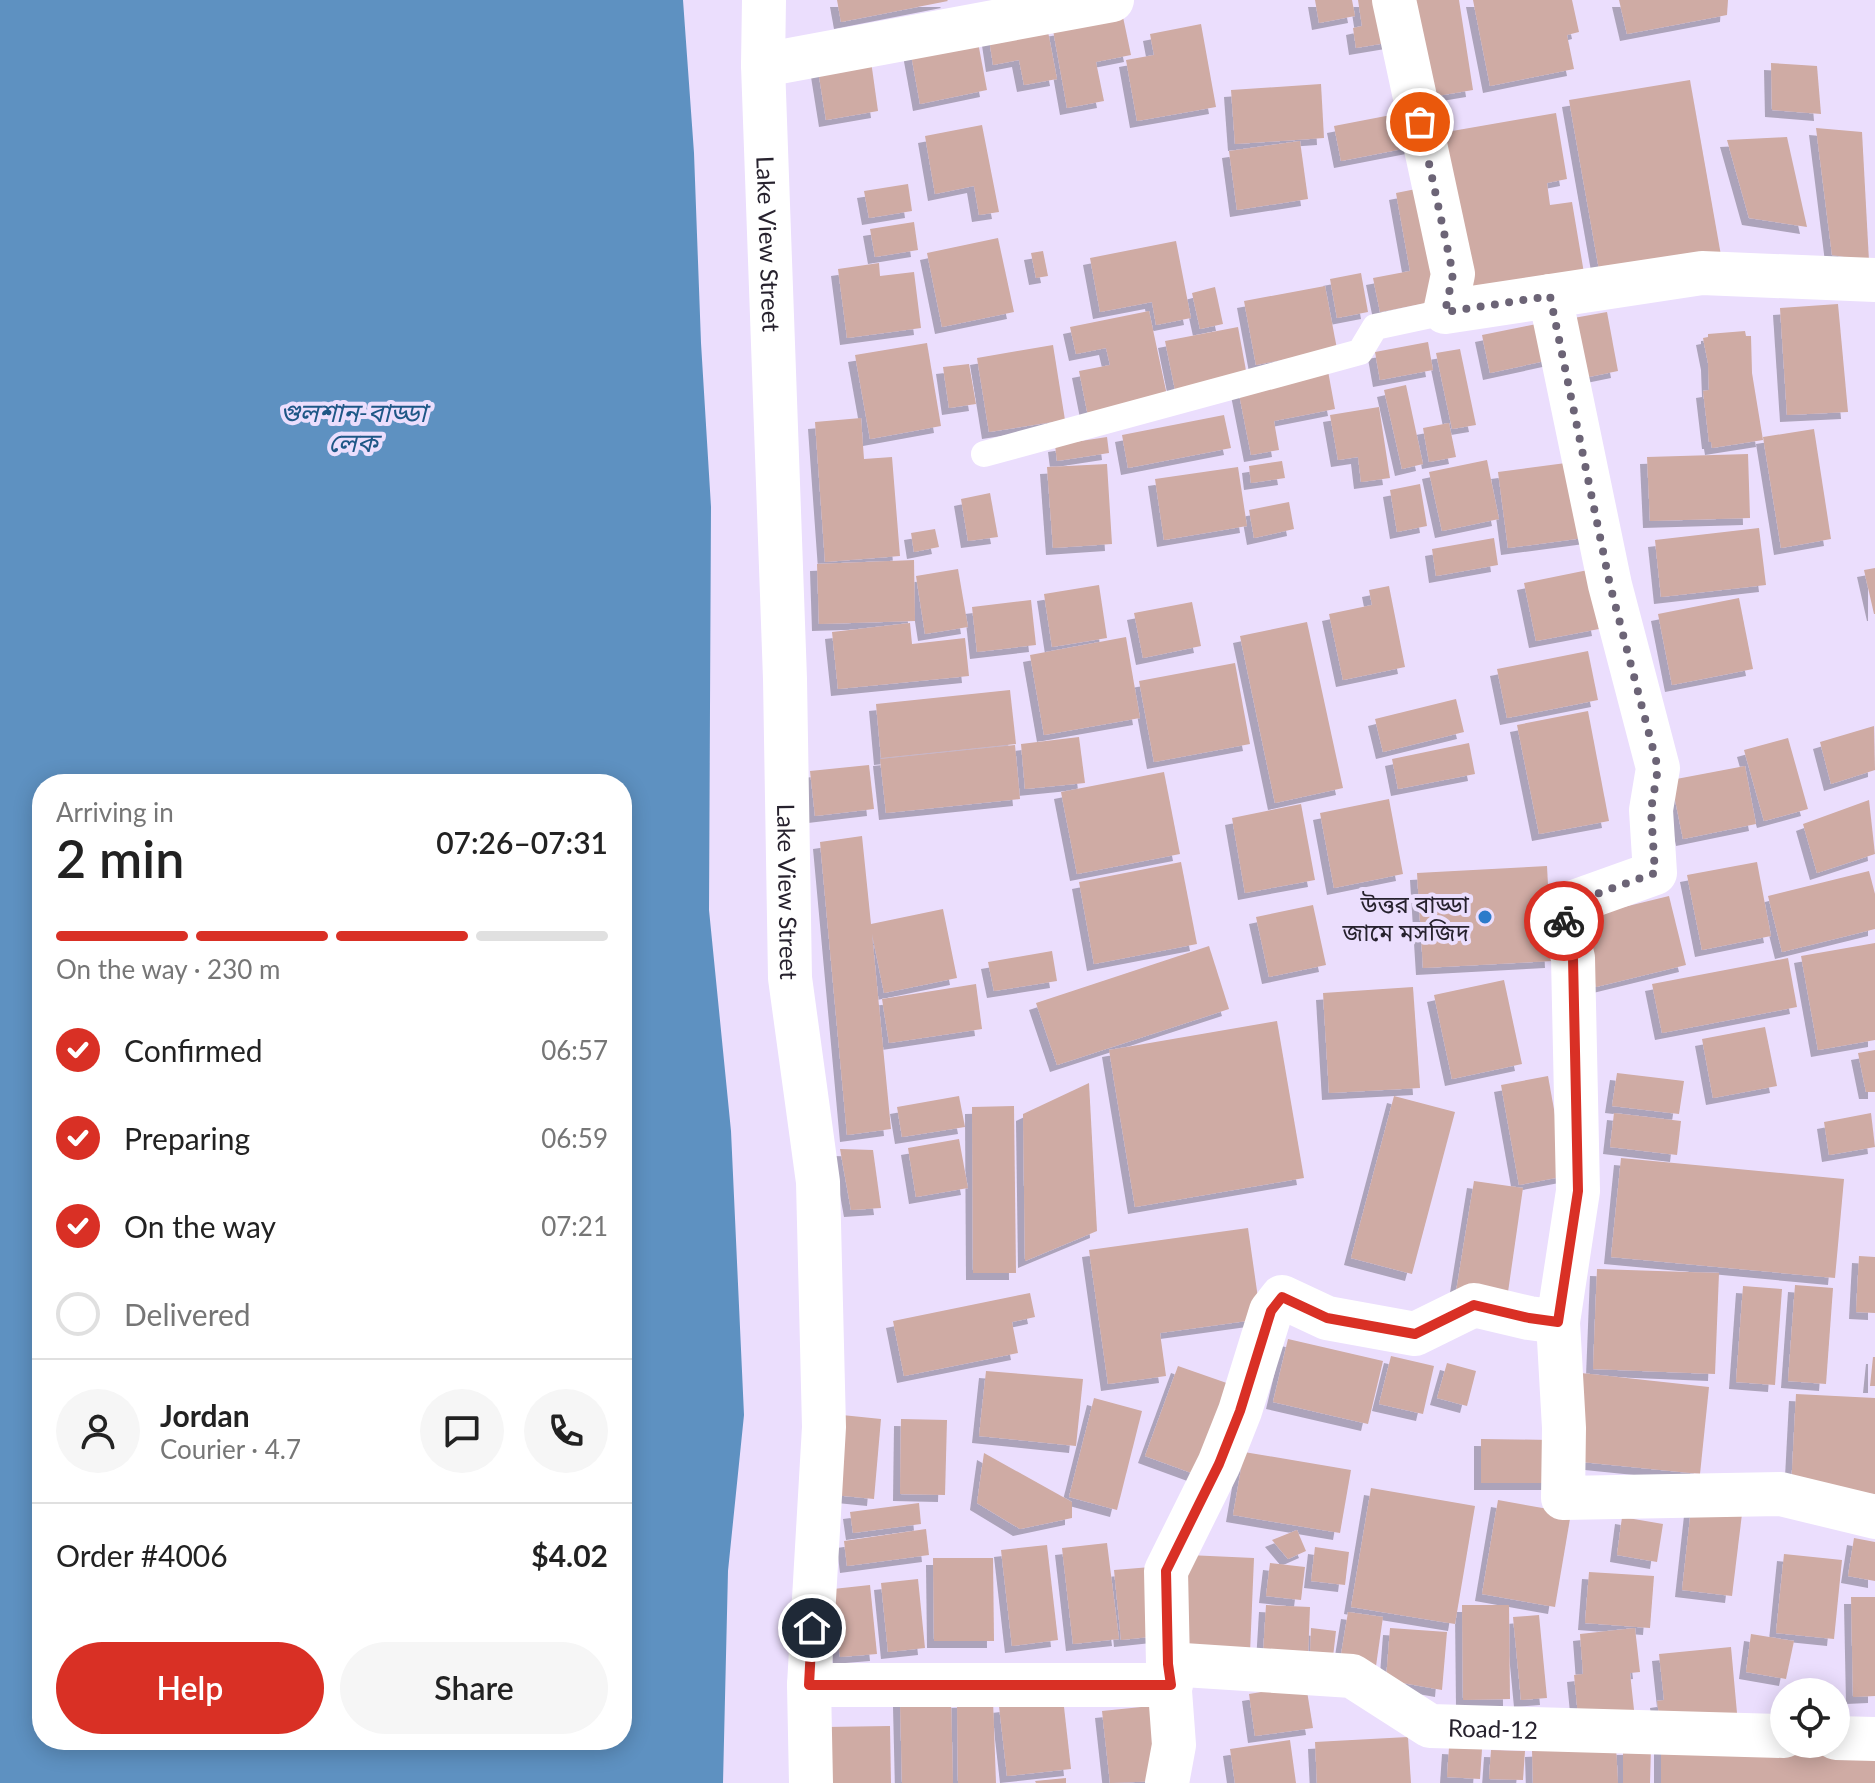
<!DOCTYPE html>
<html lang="en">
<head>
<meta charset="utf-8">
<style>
	:root { --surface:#fff; --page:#f6f6f6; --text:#222; --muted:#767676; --line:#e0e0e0; --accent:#d93025 }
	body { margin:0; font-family:Lato,"Noto Sans Bengali",sans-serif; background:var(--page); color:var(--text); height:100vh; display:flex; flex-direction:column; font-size:30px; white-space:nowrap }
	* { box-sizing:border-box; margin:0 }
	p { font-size:26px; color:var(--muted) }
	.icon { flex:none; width:44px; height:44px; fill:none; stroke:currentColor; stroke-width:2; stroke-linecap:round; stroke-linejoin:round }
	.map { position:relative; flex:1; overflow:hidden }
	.side { position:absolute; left:32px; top:774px; width:600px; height:976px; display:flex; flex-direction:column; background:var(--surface); border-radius:32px; box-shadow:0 4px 20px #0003 }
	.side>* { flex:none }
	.buttons { position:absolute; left:1770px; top:1678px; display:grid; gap:16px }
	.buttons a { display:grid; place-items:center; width:80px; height:80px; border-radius:50%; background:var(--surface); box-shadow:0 4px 20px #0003; font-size:40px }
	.pin { position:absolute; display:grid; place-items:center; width:68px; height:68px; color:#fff; margin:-34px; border:4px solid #fff; border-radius:50%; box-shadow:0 2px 8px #0007 }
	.courier { position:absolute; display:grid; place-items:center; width:80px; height:80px; margin:-40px; border:6px solid #d93025; border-radius:50%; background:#fff; color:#222; box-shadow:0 2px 10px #0007 }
	.summary em { font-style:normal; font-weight:600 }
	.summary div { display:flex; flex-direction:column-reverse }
	.summary { display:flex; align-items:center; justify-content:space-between; height:136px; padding:0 24px }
	h1 { font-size:52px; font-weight:600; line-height:60px }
	.bar { display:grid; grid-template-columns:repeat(4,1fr); gap:12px 8px; align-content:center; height:96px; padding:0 24px }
	.bar i { height:10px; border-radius:6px; background:var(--line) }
	.bar .on { background:var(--accent) }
	.bar p { grid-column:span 4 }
	.line { display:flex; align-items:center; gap:20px; padding:0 24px; border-top:2px solid var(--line) }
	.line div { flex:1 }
	.round { display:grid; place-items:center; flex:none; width:84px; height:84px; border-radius:42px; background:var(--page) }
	ol { padding:0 24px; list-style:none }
	li { display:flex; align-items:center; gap:24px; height:88px }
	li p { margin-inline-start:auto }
	li .icon { padding:8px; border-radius:50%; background:var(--accent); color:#fff; stroke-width:4 }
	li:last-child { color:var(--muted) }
	li i { width:44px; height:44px; border:4px solid var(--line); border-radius:50% }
	.button { display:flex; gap:16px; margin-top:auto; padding:16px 24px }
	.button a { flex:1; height:92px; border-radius:48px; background:var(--accent); color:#fff; font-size:32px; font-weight:600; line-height:92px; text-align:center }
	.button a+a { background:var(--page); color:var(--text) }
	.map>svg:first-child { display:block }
</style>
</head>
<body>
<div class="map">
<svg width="1875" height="1783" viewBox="0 0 1875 1783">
	<defs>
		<filter id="shadow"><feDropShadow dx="-7" dy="7" stdDeviation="0" flood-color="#0004"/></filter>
	</defs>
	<rect width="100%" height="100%" fill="#ebdefd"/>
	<path fill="#5e91c1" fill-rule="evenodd" d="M0 0H683L694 153 701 343 711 507 709 910 731 1131 744 1415 728 1571 723 1783H0ZM42 784H622V1740H42Z"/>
	<g fill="#cfaba4" filter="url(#shadow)">
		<path d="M837 0H947L948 1 841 22Z"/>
		<path d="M1315 0H1352L1355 16 1319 23Z"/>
		<path d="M1358 0H1385L1392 42 1356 48 1353 28 1362 26Z"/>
		<path d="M1404 0H1459L1473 90 1419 99Z"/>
		<path d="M1473 0H1572L1579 32 1567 35 1574 69 1490 86Z"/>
		<path d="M1619 0H1728L1727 15 1627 34Z"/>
		<path d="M1123 17 1131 55 1096 62 1104 101 1067 108 1053 30Z"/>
		<path d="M1046 21 1057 79 1024 85 1019 60 993 65 988 32Z"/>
		<path d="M1201 24 1216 107 1137 121 1126 60 1154 55 1150 34Z"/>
		<path d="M977 37 987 90 920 104 910 49Z"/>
		<path d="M871 61 878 111 826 120 818 70Z"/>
		<path d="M1771 63 1817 66 1821 114 1772 110Z"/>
		<path d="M1690 80 1722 261 1601 281 1569 100Z"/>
		<path d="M1321 84 1324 138 1235 144 1231 90Z"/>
		<path d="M1417 110 1423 145 1341 161 1334 126Z"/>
		<path d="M1556 113 1567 179 1547 183 1550 205 1572 202 1585 279 1464 300 1435 134Z"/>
		<path d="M982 125 999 212 979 215 974 186 935 194 925 136Z"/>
		<path d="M1816 128 1862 132 1869 261 1832 255Z"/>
		<path d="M1787 137 1807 227 1749 218 1727 140Z"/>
		<path d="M1300 141 1308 199 1237 210 1229 151Z"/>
		<path d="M908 184 912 211 869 218 864 191Z"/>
		<path d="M1421 188 1442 300 1380 312 1373 278 1410 271 1396 193Z"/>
		<path d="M914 222 918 250 875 257 870 229Z"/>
		<path d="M998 238 1014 312 942 327 927 253Z"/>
		<path d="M1176 241 1191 318 1156 325 1152 302 1100 312 1090 258Z"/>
		<path d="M1043 251 1048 276 1036 278 1031 253Z"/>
		<path d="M879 263 880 276 914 272 921 328 847 338 838 269Z"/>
		<path d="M1361 273 1368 312 1337 318 1330 279Z"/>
		<path d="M1325 286 1337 349 1256 365 1244 301Z"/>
		<path d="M1215 287 1223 324 1200 329 1192 293Z"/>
		<path d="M1838 304 1848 412 1787 415 1780 308Z"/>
		<path d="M1149 311 1168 400 1088 416 1079 371 1110 365 1106 348 1076 354 1070 327Z"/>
		<path d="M1607 312 1618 371 1569 381 1557 321Z"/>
		<path d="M1547 322 1554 359 1490 373 1482 335Z"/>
		<path d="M1238 327 1247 376 1175 390 1165 341Z"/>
		<path d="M1745 331 1746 336H1751L1752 373 1763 440 1712 448 1711 442H1709L1703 391 1709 390 1708 363 1703 338 1708 337V334Z"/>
		<path d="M1428 342 1433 370 1380 380 1375 352Z"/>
		<path d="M927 343 941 426 870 439 855 355Z"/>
		<path d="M1053 345 1065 420 989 432 977 358Z"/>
		<path d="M1460 349 1476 425 1452 429 1436 353Z"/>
		<path d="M969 364 976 404 949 408 943 367Z"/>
		<path d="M1328 371 1335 409 1274 421 1279 450 1251 455 1238 389Z"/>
		<path d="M1406 385 1423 464 1402 469 1384 390Z"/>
		<path d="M1379 407 1390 478 1361 482 1358 457 1338 460 1330 415Z"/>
		<path d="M1224 415 1231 448 1128 468 1122 435Z"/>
		<path d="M861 418 864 459 892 457 900 556 825 562 815 422Z"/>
		<path d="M1449 423 1456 457 1429 462 1423 428Z"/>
		<path d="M1814 429 1831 539 1781 548 1763 437Z"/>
		<path d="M1107 437 1109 453 1057 461 1055 445Z"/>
		<path d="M1748 454 1750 518 1650 521 1647 457Z"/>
		<path d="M1487 460 1499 519 1442 531 1429 472Z"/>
		<path d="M1282 461 1285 478 1251 483 1249 466Z"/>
		<path d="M1581 461 1591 537 1508 548 1498 472Z"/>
		<path d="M1107 464 1112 544 1053 548 1047 467Z"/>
		<path d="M1238 467 1247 526 1164 540 1155 479Z"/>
		<path d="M1420 484 1427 526 1397 532 1390 490Z"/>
		<path d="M990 493 998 537 968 541 961 499Z"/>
		<path d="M1289 502 1294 529 1254 538 1249 510Z"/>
		<path d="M1759 528 1766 585 1661 597 1655 540Z"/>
		<path d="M935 529 939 547 914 552 911 533Z"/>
		<path d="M1494 538 1498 565 1436 576 1432 549Z"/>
		<path d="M914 560 915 621 819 624 817 564Z"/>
		<path d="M1875 568V614H1874L1864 570Z"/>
		<path d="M958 569 968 627 925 634 916 576Z"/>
		<path d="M1588 570 1599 629 1536 641 1524 583Z"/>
		<path d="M1099 585 1107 638 1052 647 1044 594Z"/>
		<path d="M1389 586 1405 667 1343 680 1329 614 1372 605 1369 590Z"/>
		<path d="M1739 598 1753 669 1672 685 1658 614Z"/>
		<path d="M1031 600 1036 645 977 652 972 607Z"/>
		<path d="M1192 602 1201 646 1143 658 1134 613Z"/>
		<path d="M1307 622 1343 788 1275 803 1240 636Z"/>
		<path d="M910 623 912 644 965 638 969 676 838 689 832 632Z"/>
		<path d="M1126 637 1140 718 1044 735 1030 655Z"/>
		<path d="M1588 651 1598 700 1507 718 1497 669Z"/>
		<path d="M1235 663 1250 744 1154 762 1139 681Z"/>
		<path d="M1010 690 1016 744 881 758 876 704Z"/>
		<path d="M1456 699 1464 732 1383 752 1375 719Z"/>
		<path d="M1588 711 1609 821 1539 834 1517 725Z"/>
		<path d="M1874 726 1875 770 1831 784 1820 742Z"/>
		<path d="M1079 737 1085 783 1025 789 1021 744Z"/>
		<path d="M1788 738 1808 809 1764 821 1744 750Z"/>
		<path d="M1469 743 1475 774 1398 789 1392 759Z"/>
		<path d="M1015 745 1020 799 886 813 880 759Z"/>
		<path d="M869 765 874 809 815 816 810 771Z"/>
		<path d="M1745 766 1756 824 1683 839 1671 780Z"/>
		<path d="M1164 772 1180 854 1077 874 1061 792Z"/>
		<path d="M1389 799 1403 874 1334 888 1320 813Z"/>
		<path d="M1869 800 1875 854 1817 873 1803 824Z"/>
		<path d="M1301 804 1315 880 1245 893 1232 818Z"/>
		<path d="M862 836 871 924 943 909 957 978 884 993 872 934 891 1129 847 1135 820 842Z"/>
		<path d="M1181 862 1197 944 1094 964 1079 882Z"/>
		<path d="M1757 862 1771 936 1702 950 1687 875Z"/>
		<path d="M1547 866 1552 961 1423 968 1417 873Z"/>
		<path d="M1869 871 1875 894V929L1782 952 1768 896Z"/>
		<path d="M1669 896 1686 965 1596 987 1579 918Z"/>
		<path d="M1313 905 1326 965 1269 977 1256 917Z"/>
		<path d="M1875 943V1040L1818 1050 1801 956Z"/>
		<path d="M1209 946 1229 1009 1057 1065 1036 1003Z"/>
		<path d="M1052 951 1057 981 994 991 988 962Z"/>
		<path d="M1788 958 1797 1007 1662 1033 1652 984Z"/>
		<path d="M1504 980 1522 1064 1452 1079 1434 995Z"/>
		<path d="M976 984 982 1029 889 1043 882 999Z"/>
		<path d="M1413 987 1420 1088 1329 1093 1323 993Z"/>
		<path d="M1277 1021 1304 1178 1135 1207 1109 1050Z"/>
		<path d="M1765 1027 1777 1086 1713 1098 1702 1039Z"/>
		<path d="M1875 1050V1092H1866L1858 1053Z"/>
		<path d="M1617 1073 1684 1081 1679 1114 1612 1106Z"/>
		<path d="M1548 1076 1566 1176 1519 1185 1501 1085Z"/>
		<path d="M1089 1083 1097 1231 1025 1261 1023 1114Z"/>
		<path d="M959 1096 965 1127 902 1137 897 1107Z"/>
		<path d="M1394 1096 1455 1112 1412 1274 1351 1258Z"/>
		<path d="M1014 1106 1016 1273H973L972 1107Z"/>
		<path d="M1614 1113 1681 1121 1677 1155 1610 1147Z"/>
		<path d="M1871 1113 1875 1147 1829 1155 1824 1122Z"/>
		<path d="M959 1139 968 1188 916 1197 908 1148Z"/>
		<path d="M840 1149 873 1150 881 1208 851 1210Z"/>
		<path d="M1621 1158 1844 1179 1835 1278 1611 1257Z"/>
		<path d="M1474 1181 1523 1188 1506 1306 1455 1298Z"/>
		<path d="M1248 1228 1261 1319 1160 1333 1166 1376 1108 1384 1089 1250Z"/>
		<path d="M1859 1256 1875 1257V1313L1856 1312Z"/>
		<path d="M1597 1269 1719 1273 1715 1374 1593 1369Z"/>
		<path d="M1795 1285 1833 1288 1826 1384 1788 1381Z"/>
		<path d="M1743 1286 1782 1289 1775 1385 1736 1382Z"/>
		<path d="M1030 1293 1035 1317 1012 1322 1018 1353 904 1376 893 1321Z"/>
		<path d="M1288 1339 1383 1361 1368 1424 1273 1402Z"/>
		<path d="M1391 1356 1434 1366 1423 1414 1379 1404Z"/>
		<path d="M1873 1357H1875V1386H1870Z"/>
		<path d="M1447 1363 1476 1371 1467 1406 1437 1398Z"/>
		<path d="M1178 1366 1241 1388 1208 1479 1145 1456Z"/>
		<path d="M986 1371 1083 1379 1076 1446 979 1436Z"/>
		<path d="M1581 1373 1709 1387 1700 1474 1572 1461Z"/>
		<path d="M1796 1394 1875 1398V1494L1791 1489Z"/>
		<path d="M1094 1398 1142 1411 1117 1510 1069 1497Z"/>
		<path d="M842 1415 881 1419 874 1499 834 1495Z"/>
		<path d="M901 1419 947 1420 945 1495 900 1494Z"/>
		<path d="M1481 1439 1551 1440 1550 1483H1481Z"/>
		<path d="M1244 1452 1351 1470 1340 1533 1233 1515Z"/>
		<path d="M984 1453 1072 1502V1518L1020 1529 977 1503Z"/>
		<path d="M1371 1488 1475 1506 1455 1624 1351 1607Z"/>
		<path d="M1498 1500 1571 1513 1555 1607 1482 1594Z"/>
		<path d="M919 1503 921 1524 853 1533 850 1512Z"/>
		<path d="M1691 1509 1742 1514 1732 1596 1682 1590Z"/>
		<path d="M1622 1517 1663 1524 1657 1562 1617 1555Z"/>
		<path d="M926 1529 929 1555 847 1566 844 1541Z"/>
		<path d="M1297 1530 1306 1551 1288 1559 1272 1540Z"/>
		<path d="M1854 1538 1875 1542V1581L1848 1576Z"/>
		<path d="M1107 1543 1119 1639 1073 1644 1062 1548Z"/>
		<path d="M1047 1545 1058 1640 1012 1646 1001 1550Z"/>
		<path d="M1315 1547 1349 1552 1345 1585 1311 1581Z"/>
		<path d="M1784 1554 1842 1560 1834 1639 1776 1633Z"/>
		<path d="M1188 1555 1254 1558 1250 1653 1184 1650Z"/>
		<path d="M933 1558H993L994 1641H934Z"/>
		<path d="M1270 1563 1305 1567 1301 1600 1266 1596Z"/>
		<path d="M1151 1567 1158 1636 1121 1640 1114 1570Z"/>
		<path d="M1589 1572 1654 1576 1650 1628 1585 1623Z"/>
		<path d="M918 1579 925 1648 888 1652 881 1583Z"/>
		<path d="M870 1585 877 1654 840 1657 833 1589Z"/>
		<path d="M1851 1597H1875V1696L1853 1697Z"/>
		<path d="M1266 1605 1310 1607 1308 1657 1263 1655Z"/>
		<path d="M1462 1605H1509L1510 1699 1463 1700Z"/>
		<path d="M1348 1612 1383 1617 1375 1673 1339 1667Z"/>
		<path d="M1539 1615 1547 1698 1521 1700 1513 1617Z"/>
		<path d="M1311 1628 1336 1631 1333 1657 1310 1656Z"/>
		<path d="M1390 1628 1447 1632 1442 1690 1386 1680Z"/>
		<path d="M1635 1628 1640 1672 1630 1673 1635 1719 1579 1726 1574 1675 1583 1674 1580 1634Z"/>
		<path d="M1751 1634 1794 1641 1786 1679 1746 1672Z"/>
		<path d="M1731 1647 1737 1713 1660 1721 1657 1701 1664 1700 1659 1654Z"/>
		<path d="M1306 1685 1313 1728 1255 1736 1249 1694Z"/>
		<path d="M1063 1698 1071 1769 1007 1776 999 1706Z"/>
		<path d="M900 1700H951L953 1783H902Z"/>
		<path d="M993 1700 996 1783H958L957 1701Z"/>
		<path d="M1151 1706 1159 1781 1110 1783 1102 1711Z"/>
		<path d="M890 1726 891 1783H828L826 1727Z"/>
		<path d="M1408 1737 1411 1783H1317L1315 1742Z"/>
		<path d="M1290 1740 1296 1783H1235L1230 1749Z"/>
		<path d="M1616 1746 1618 1783H1533L1532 1750Z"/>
		<path d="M1661 1746 1875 1749V1783H1661Z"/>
		<path d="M1449 1747 1482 1749 1480 1779 1447 1777Z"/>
		<path d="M1623 1748H1651L1650 1783H1623Z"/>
		<path d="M1491 1750 1525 1751 1523 1780 1489 1779Z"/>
		<path d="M1066 1778V1783H1036L1035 1781Z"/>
	</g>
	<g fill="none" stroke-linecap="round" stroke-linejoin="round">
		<path stroke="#fff" stroke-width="26" d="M984 454 1360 352 1375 327 1445 312"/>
		<g stroke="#fff" stroke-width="44">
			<path id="s1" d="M764 0 763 65 785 679 790 978 818 1182 824 1427 809 1685 811 1783"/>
			<path d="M1394 0 1453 274 1445 312 1702 273 1875 280"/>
			<path d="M763 65 1112 0"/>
			<path d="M1558 1322 1564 1428 1563 1498 1781 1494 1875 1517"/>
			<path id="s2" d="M1168 1664 1352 1676 1430 1726 1784 1736"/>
			<path d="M809 1685H1171"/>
			<path d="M1836 1738 1875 1739"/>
			<path d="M1167 1783 1174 1745 1168 1664 1166 1571 1219 1464 1240 1411 1271 1311 1282 1297 1327 1318 1415 1334 1474 1305 1529 1318 1558 1322 1578 1191 1573 958 1560 907 1655 873 1651 810 1658 768 1610 585 1550 296"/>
		</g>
	</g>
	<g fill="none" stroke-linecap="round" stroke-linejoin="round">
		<path stroke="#6c6476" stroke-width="8" stroke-dasharray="0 14.4" d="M1420 122 1453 274 1445 312 1550 296 1610 585 1658 768 1651 810 1655 873 1560 907 1564 921"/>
		<path stroke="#d93025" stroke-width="10" d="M812 1628 809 1685H1171L1168 1664 1166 1571 1219 1464 1240 1411 1271 1311 1282 1297 1327 1318 1415 1334 1474 1305 1529 1318 1558 1322 1578 1191 1573 958 1564 921"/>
	</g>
	<circle fill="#2c7bca" stroke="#ebdefd" stroke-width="3" cx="1485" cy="917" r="8"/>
	<g text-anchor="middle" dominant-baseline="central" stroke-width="8" stroke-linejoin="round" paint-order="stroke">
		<g font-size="24" fill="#27222e" stroke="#ebdefd">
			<text stroke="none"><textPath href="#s1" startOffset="244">Lake View Street</textPath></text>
			<text stroke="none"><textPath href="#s1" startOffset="892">Lake View Street</textPath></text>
			<text stroke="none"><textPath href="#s2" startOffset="340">Road-12</textPath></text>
		</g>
		<g font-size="24" fill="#27222e" stroke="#ebdefd" text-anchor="end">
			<text x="1469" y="903">উত্তর বাড্ডা<tspan x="1469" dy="28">জামে মসজিদ</tspan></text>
		</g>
		<g font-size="26" font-style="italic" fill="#1e5786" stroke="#ebdefd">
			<text x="353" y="412">গুলশান-বাড্ডা<tspan x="353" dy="30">লেক</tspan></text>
		</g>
	</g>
</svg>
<div class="buttons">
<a><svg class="icon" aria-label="locate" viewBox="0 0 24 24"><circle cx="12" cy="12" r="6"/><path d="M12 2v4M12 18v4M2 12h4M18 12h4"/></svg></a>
</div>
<div class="pin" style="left:1420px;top:122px;background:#ea580c"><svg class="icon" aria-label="bag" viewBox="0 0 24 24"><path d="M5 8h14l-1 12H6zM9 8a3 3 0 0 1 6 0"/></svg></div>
<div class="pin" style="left:812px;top:1628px;background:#1f2937"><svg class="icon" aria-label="home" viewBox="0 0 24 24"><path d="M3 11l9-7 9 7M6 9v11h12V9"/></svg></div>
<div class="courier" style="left:1564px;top:921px"><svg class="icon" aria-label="bike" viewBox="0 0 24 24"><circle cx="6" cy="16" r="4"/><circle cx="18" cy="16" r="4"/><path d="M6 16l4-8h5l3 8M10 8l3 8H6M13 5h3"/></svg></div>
<section class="side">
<div class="summary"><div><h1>2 min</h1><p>Arriving in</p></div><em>07:26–07:31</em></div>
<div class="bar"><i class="on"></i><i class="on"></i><i class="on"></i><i></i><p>On the way · 230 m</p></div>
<ol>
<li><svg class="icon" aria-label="check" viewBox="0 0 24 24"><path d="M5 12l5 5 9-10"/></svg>Confirmed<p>06:57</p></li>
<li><svg class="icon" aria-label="check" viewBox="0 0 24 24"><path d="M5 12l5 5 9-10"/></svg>Preparing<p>06:59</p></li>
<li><svg class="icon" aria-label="check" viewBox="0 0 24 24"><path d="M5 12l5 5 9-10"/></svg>On the way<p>07:21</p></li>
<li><i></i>Delivered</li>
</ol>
<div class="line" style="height:144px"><a class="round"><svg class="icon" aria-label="person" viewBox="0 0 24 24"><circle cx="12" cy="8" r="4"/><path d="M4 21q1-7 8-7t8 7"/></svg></a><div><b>Jordan</b><p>Courier · 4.7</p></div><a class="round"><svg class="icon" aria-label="chat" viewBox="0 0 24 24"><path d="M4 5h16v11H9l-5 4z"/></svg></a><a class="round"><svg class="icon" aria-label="phone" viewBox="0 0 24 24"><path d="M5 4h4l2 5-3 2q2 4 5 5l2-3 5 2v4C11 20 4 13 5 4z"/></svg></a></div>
<div class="line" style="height:104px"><div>Order #4006</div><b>$4.02</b></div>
<div class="button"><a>Help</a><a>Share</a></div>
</section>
</div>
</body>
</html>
